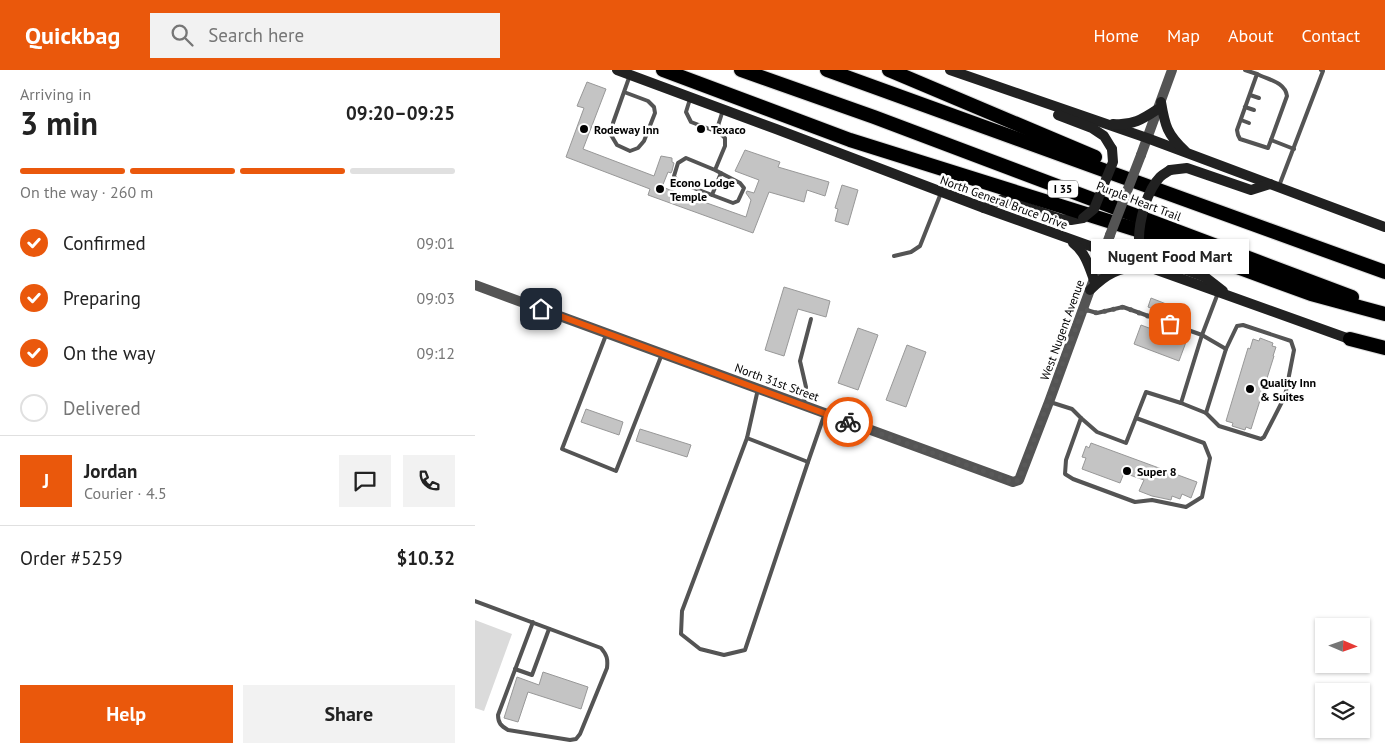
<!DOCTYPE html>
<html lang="en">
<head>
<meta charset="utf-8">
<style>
	:root { --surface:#fff; --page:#f2f2f2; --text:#222; --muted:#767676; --line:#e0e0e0; --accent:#ea580c }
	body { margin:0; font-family:"PT Sans",sans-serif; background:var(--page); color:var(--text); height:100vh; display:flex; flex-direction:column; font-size:19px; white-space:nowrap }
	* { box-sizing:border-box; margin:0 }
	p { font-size:16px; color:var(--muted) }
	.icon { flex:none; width:28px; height:28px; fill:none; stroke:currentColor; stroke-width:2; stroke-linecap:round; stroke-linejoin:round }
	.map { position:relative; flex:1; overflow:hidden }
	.panel { display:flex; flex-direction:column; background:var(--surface); width:475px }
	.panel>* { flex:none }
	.needle { width:32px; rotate:92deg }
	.buttons { position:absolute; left:840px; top:548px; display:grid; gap:10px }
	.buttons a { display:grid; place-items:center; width:55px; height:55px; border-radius:0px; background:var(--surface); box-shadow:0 1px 4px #0004; font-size:25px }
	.pin { position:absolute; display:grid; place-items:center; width:42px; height:42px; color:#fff; margin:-21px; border-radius:10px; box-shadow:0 2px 8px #0006 }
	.courier { position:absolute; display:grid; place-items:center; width:50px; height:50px; margin:-25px; border:4px solid #ea580c; border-radius:50%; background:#fff; color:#222; box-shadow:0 1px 6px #0007 }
	.bubble { position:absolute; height:35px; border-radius:0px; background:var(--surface); box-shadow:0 1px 4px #0004; font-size:16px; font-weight:700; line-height:35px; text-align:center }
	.headline em { font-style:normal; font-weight:700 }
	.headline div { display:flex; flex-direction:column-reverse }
	.headline { display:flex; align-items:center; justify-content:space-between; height:85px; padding:0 20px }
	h1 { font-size:32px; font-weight:700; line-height:38px }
	.bar { display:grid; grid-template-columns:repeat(4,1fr); gap:8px 5px; align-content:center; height:60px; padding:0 20px }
	.bar i { height:6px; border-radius:4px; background:var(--line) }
	.bar .on { background:var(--accent) }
	.bar p { grid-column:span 4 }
	.line { display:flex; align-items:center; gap:12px; padding:0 20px; border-top:1px solid var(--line) }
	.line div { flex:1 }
	.round { display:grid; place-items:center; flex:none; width:52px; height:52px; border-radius:0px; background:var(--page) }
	ol { padding:0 20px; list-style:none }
	li { display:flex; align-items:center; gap:15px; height:55px }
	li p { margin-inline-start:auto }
	li .icon { padding:5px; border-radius:50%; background:var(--accent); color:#fff; stroke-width:4 }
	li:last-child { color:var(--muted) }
	li i { width:28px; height:28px; border:2px solid var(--line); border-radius:50% }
	.action { display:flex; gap:10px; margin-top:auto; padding:10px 20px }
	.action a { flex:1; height:58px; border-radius:0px; background:var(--accent); color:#fff; font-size:20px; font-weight:700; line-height:58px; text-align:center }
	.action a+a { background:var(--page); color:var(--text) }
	header { display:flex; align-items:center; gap:30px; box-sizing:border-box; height:70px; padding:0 25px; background:var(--accent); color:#fff }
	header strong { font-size:24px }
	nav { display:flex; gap:28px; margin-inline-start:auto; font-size:18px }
	.search { width:350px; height:45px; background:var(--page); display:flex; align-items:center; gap:12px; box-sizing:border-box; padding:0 18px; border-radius:0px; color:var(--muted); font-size:19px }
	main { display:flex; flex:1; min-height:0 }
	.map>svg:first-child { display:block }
</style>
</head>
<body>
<header>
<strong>Quickbag</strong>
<div class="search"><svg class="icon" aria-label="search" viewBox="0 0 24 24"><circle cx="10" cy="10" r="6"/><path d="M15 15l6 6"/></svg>Search here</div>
<nav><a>Home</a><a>Map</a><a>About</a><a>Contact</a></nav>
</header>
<main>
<section class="panel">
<div class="headline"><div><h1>3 min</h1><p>Arriving in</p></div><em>09:20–09:25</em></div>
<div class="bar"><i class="on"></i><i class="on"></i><i class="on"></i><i></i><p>On the way · 260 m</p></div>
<ol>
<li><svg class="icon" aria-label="check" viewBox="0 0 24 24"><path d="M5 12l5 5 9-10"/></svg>Confirmed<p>09:01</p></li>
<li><svg class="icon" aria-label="check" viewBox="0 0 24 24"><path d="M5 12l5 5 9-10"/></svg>Preparing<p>09:03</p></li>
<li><svg class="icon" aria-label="check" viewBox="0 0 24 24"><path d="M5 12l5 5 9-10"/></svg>On the way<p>09:12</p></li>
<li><i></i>Delivered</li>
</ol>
<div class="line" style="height:90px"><b class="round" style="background:var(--accent);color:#fff">J</b><div><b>Jordan</b><p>Courier · 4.5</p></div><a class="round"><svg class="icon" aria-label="chat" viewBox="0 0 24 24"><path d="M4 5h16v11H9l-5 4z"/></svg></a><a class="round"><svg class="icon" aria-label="phone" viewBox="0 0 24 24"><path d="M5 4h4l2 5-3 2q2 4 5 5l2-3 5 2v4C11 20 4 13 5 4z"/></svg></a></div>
<div class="line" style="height:65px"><div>Order #5259</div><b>$10.32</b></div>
<div class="action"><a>Help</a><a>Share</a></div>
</section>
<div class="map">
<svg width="910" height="683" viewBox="0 0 910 683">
	<rect width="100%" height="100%" fill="#fff"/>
	<path fill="#dbdbdb" d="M0 550 37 564 9 641 0 638Z"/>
	<g fill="#c4c4c4" stroke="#989898">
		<path d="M112 12 131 19 108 79 179 106 186 86 197 88V92L199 93 197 101 196 103 193 102 187 117 271 147 276 130 271 123 272 121 279 123 284 110 260 101 270 80 305 92 303 97 354 112 350 126 332 120 329 132 294 122 278 163 173 125 175 119 91 87 109 38 102 36Z"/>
		<path d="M367 115 383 120 373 155 360 151 363 139 360 138Z"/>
		<path d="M309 217 355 231 351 247 323 239 309 286 290 280Z"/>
		<path d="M676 228 714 243 711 252 673 237Z"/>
		<path d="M666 255 711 272 704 291 659 274Z"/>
		<path d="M383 258 403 265 383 320 363 313Z"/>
		<path d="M785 268 798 273 797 276 801 277 798 286H799L776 359 771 357 770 360 757 356 758 353 751 351 773 278 775 279 778 269 784 271Z"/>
		<path d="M432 275 451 282 431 337 411 330Z"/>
		<path d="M111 339 148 352 144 365 106 352Z"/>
		<path d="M165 359 216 375 212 387 161 371Z"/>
		<path d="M616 373 722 412 716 428 707 424 705 429 697 426 696 430 677 426 664 421 669 410 649 403 645 413 607 399 611 388 607 387 611 376 614 378Z"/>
		<path d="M68 602 113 617 106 639 53 622 43 652 29 648 42 607 64 615Z"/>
	</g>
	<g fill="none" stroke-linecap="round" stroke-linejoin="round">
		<g stroke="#dbdbdb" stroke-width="16">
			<g id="motorway">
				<path d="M188 0 375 70 659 159 836 224 910 244"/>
				<path d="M266 0 399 47 877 227"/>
				<path d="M352 0 910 202"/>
				<path d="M414 0 620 87"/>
				<path d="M875 269 910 278"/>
			</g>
		</g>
		<g stroke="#545454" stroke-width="4">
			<path d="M770 0 782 4 762 60 763 65 765 69 793 78 796 70 819 79"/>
			<path d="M782 4C794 10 810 12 812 26L796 70"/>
			<path d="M149 22 173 31 179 37 180 43 169 71 163 78 155 81 142 75 136 65 138 53 155 5"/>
			<path d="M775 25 784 28"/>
			<path d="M215 29 211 42 216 52 245 63 250 68V76L240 100 265 113 269 118 263 131 258 133 203 112 199 106 203 93 211 88 240 100"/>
			<path d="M770 37 779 40"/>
			<path d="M766 50 774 53"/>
			<path d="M241 62 248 40"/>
			<path d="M804 116 848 1 846 0"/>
			<path d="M237 125 246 103"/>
			<path d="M419 186 436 182 445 176 466 123"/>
			<path d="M608 239 622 243 648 237 727 265 751 279 762 256 768 255 816 271 819 280 810 326 789 367 786 369 744 356 731 343 706 333"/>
			<path d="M131 265 87 379 141 401 187 284"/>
			<path d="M283 319 272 368 333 392 350 343"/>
			<path d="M575 332 597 339 606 348 591 390 590 404 598 409 660 432 677 430 711 437 727 427 735 388 729 373 661 348"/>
			<path d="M329 333 331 317 325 291 336 249"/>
			<path d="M731 343 751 279"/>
			<path d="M606 348 622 362 651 373 671 322 706 333 727 265 743 223"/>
			<path d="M272 368 207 541 206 564 225 579 249 585 270 580 333 392"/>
			<path d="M0 531 126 578C132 585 133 589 132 598L105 664 101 669 95 670 33 660C26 656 23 653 23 645L58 552"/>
			<path d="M40 599 57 605 74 559"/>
		</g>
		<g stroke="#545454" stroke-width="10">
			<path d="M666 85 697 0"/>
			<path d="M0 215 538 412 544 410 574 332 635 165"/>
		</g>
		<g stroke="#212121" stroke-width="10">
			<path d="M142 0 301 59 509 138 880 271"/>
			<path d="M475 0 672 68 910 157"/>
			<path d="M686 32C690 56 692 64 710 81"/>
			<path d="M583 45 617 58 629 66 637 79"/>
			<path d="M638 54C657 56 668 49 683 39"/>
			<path d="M695 100 712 98 776 120 795 114"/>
			<path d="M509 138 528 129 586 149 596 150 608 148"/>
			<path d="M664 169 669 180 682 189 730 207 748 221"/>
			<path d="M598 173C610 182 614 196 619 210"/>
			<path d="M615 220C632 203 643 198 667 196"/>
		</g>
		<use href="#motorway" stroke="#000" stroke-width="14"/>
		<path stroke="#545454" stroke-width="10" d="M635 165 666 85"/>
		<g stroke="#212121" stroke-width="10">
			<path d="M608 148 619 139 638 92 637 79"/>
			<path d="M664 169C664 151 672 120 685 107 688 104 692 102 695 100"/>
		</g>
	</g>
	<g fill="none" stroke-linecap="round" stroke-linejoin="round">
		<path stroke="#595959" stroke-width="5" stroke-dasharray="0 9" d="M373 352 538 412 544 410 608 239 622 243 648 237 695 254"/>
		<path stroke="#ea580c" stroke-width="6" d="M66 239 373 352"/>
	</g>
	<g fill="#000" stroke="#fff" stroke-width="2">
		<circle cx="109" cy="59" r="5"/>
		<circle cx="226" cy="59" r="5"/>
		<circle cx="185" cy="119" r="5"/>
		<circle cx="775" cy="319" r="5"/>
		<circle cx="652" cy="401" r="5"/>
	</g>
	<g text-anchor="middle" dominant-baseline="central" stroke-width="5" stroke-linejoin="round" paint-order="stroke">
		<rect fill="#fff" stroke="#4c4c4c" stroke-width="1" x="573" y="110.5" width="30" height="17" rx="4"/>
		<g font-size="11" font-weight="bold" fill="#000">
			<text x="588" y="119">I 35</text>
		</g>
		<g font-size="12" font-weight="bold" fill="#000" stroke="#fff" text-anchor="start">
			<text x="119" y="59">Rodeway Inn</text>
			<text x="236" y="59">Texaco</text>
			<text x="195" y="112">Econo Lodge<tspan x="195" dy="14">Temple</tspan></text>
			<text x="785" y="312">Quality Inn<tspan x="785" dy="14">&amp; Suites</tspan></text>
			<text x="662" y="401">Super 8</text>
		</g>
		<g font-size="12" fill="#000" stroke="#fff">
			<text transform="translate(664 131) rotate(21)">Purple Heart Trail</text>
			<text transform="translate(529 132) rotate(20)">North General Bruce Drive</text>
			<text transform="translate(587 260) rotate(-70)">West Nugent Avenue</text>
			<text transform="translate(302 312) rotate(20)">North 31st Street</text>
		</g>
	</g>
</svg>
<div class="buttons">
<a><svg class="needle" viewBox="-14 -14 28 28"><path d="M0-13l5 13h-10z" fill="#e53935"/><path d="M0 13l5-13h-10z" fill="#767676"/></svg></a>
<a><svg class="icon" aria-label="layers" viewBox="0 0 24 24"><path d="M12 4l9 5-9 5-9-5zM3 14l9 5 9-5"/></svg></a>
</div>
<div class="pin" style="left:695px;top:254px;background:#ea580c"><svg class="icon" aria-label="bag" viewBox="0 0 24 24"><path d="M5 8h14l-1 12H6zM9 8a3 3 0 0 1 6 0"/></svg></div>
<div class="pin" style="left:66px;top:239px;background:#1f2937"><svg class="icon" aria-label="home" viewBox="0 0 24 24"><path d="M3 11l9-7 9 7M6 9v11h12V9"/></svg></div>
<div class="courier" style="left:373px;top:352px"><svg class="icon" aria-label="bike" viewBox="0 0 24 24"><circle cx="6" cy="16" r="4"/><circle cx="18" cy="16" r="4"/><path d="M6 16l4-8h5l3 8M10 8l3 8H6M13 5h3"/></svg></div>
<div class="bubble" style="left:616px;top:169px;width:158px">Nugent Food Mart</div>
</div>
</main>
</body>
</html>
